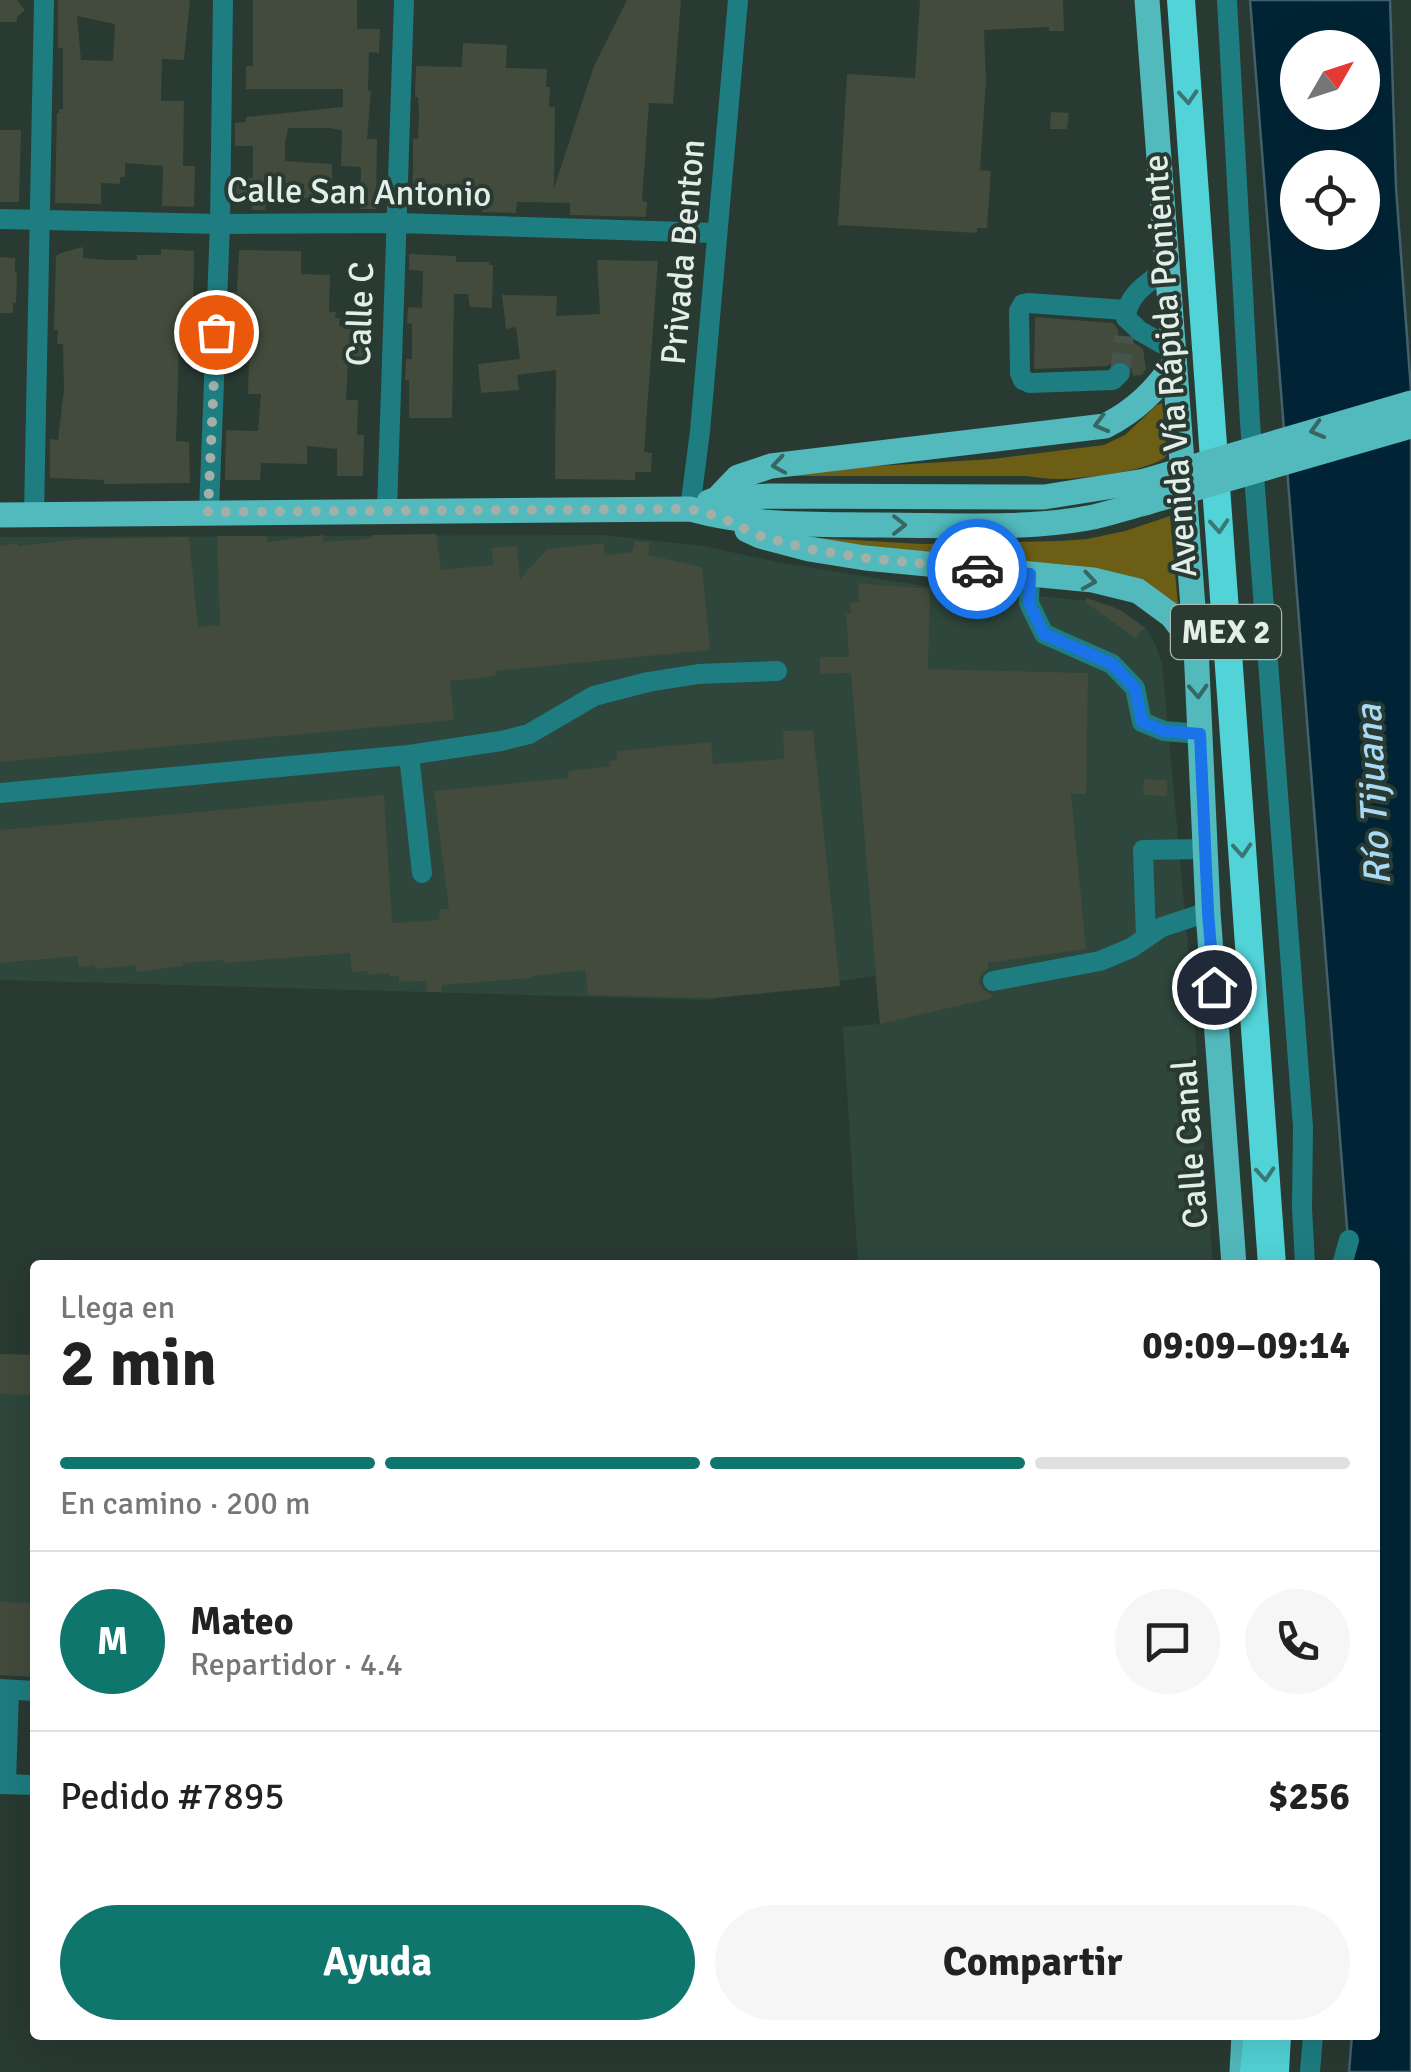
<!DOCTYPE html>
<html lang="es">
<head>
<meta charset="utf-8">
<style>
	:root { --surface:#fff; --page:#f6f6f6; --text:#222; --muted:#767676; --line:#e0e0e0; --accent:#0f766e }
	body { margin:0; font-family:Signika,sans-serif; background:var(--page); color:var(--text); height:100vh; display:flex; flex-direction:column; font-size:38px; white-space:nowrap }
	* { box-sizing:border-box; margin:0 }
	p { font-size:32px; color:var(--muted) }
	.icon { flex:none; width:55px; height:55px; fill:none; stroke:currentColor; stroke-width:2; stroke-linecap:round; stroke-linejoin:round }
	.map { position:relative; flex:1; overflow:hidden }
	.side { position:absolute; left:30px; top:1260px; width:1350px; height:780px; display:flex; flex-direction:column; background:var(--surface); border-radius:10px; box-shadow:0 10px 40px #0002 }
	.side>* { flex:none }
	.needle { width:65px; rotate:51deg }
	.fabs { position:absolute; left:1280px; top:30px; display:grid; gap:20px }
	.fabs a { display:grid; place-items:center; width:100px; height:100px; border-radius:50%; background:var(--surface); box-shadow:0 10px 40px #0002; font-size:50px }
	.pin { position:absolute; display:grid; place-items:center; width:85px; height:85px; color:#fff; margin:-42px; border:5px solid #fff; border-radius:50%; box-shadow:0 2px 10px #0007 }
	.courier { position:absolute; display:grid; place-items:center; width:100px; height:100px; margin:-50px; border:8px solid #1a73e8; border-radius:50%; background:#fff; color:#222; box-shadow:0 2px 12px #0007 }
	.head em { font-style:normal; font-weight:700 }
	.head div { display:flex; flex-direction:column-reverse }
	.head { display:flex; align-items:center; justify-content:space-between; height:170px; padding:0 30px }
	h1 { font-size:65px; font-weight:700; line-height:75px }
	.bar { display:grid; grid-template-columns:repeat(4,1fr); gap:15px 10px; align-content:center; height:120px; padding:0 30px }
	.bar i { height:12px; border-radius:8px; background:var(--line) }
	.bar .on { background:var(--accent) }
	.bar p { grid-column:span 4 }
	.line { display:flex; align-items:center; gap:25px; padding:0 30px; border-top:2px solid var(--line) }
	.line div { flex:1 }
	.round { display:grid; place-items:center; flex:none; width:105px; height:105px; border-radius:52px; background:var(--page) }
	.action { display:flex; gap:20px; margin-top:auto; padding:20px 30px }
	.action a { flex:1; height:115px; border-radius:60px; background:var(--accent); color:#fff; font-size:40px; font-weight:700; line-height:115px; text-align:center }
	.action a+a { background:var(--page); color:var(--text) }
	.map>svg:first-child { display:block }
</style>
</head>
<body>
<div class="map">
<svg width="1411" height="2072" viewBox="0 0 1411 2072">
	<rect width="100%" height="100%" fill="#293a32"/>
	<g fill="#2e463c">
		<path d="M603 535 704 546 777 562 924 586 1091 601 1112 605 1145 627 1153 639 1162 663 1191 979 1213 1265H858L843 1027 880 1024 875 976 705 1000 0 980V537Z"/>
		<path d="M0 1354 35 1355V1644L0 1642Z"/>
	</g>
	<g fill="#6d5e15">
		<path d="M1162 403 1167 455C1154 471 1081 479 1058 479 1047 479 1036 477 1026 476H769L860 467 993 459 1104 445 1125 435 1157 405Z"/>
		<path d="M1170 516 1179 617 1148 591 902 557 804 537 921 544 1060 541 1087 539 1125 531Z"/>
	</g>
	<path fill="#002435" stroke="#44616b" stroke-width="2.5" fill-rule="evenodd" d="M1250 0H1390L1396 188 1411 390V2072H1349L1352 2035H1375V1265H1350ZM1298 48H1362V112H1298ZM1298 168H1362V232H1298Z"/>
	<g fill="#424b3c" fill-rule="evenodd">
		<path d="M0 0H17L25 10 17 17V22H0Z"/>
		<path d="M58 0H190L184 60 162 59 161 101H184L183 166H195L194 207 162 206 163 166 125 163V177H120V184L101 183V204L55 203 57 113H59V109H63V48H58ZM77 16 115 24 113 61 81 60Z"/>
		<path d="M253 0H357V29H380L379 53 369 52 368 91H371L367 139H377L376 209H360L361 167 341 166 342 130 328 128H288L285 143V161L332 164V193H326V198H304V184L267 182 265 210H252L253 200H234V177L253 178V146H235V123L246 122V117L343 107V89H246V66H253Z"/>
		<path d="M627 0H681L673 104 649 103 642 201 647 202 646 217 570 215V203L517 202 516 213 482 212V201L413 198V139H418L419 114 418 97H415L416 66 462 67 463 43 507 45 506 68 547 69 546 87H550L549 107H555L554 188 594 66Z"/>
		<path d="M920 0H1063L1064 31H1049V27L984 30 986 81 980 170 991 171 987 228H977V233L838 225 847 74 915 78Z"/>
		<path d="M1051 112 1069 113 1067 129H1050Z"/>
		<path d="M0 130H21L19 202H0Z"/>
		<path d="M83 247V258L105 260H137V255H161V249L194 251 193 314H180L176 441 189 442 190 483 104 484V480L50 478V439L58 440 64 390 63 344H57L58 330H54L56 256 61 253Z"/>
		<path d="M239 250 301 251V274L330 275 329 312H336L335 318H340L339 326H372V347L363 350 362 361H348L346 400H358L357 435H364L363 476H337V449L307 446V464L261 463 260 480H225L226 430 258 431 261 394H248L249 359 229 358 232 292H237Z"/>
		<path d="M409 254 456 256V262H489V265H493L492 308 470 307 468 294H454L452 418H409V380H405L406 359H412V324L407 323 408 307 422 308 423 271 409 270Z"/>
		<path d="M0 257 15 258V273H17L16 303H13V313H0Z"/>
		<path d="M597 260 658 261 644 452 652 453 651 472H635V480L555 479 556 370 517 375 519 390 481 393 478 364 520 359 516 327 506 329 502 295 557 296 556 316 600 314Z"/>
		<path d="M1035 317 1113 323 1118 330V336L1126 337 1143 349 1146 369 1142 375 1133 376 1130 364 1124 360H1117L1107 366 1034 369Z"/>
		<path d="M436 534 441 570 493 565 492 548 517 546 520 579 547 549 604 543 605 555 632 552 635 541 650 542 648 555 702 567 710 650 495 671 496 676 450 681 454 720 0 762V546L18 543V546L80 539 189 537 198 627 220 625 217 536H267L268 542 323 535V542L366 539 373 537 372 535Z"/>
		<path d="M858 583 930 589 928 669 1088 673 1086 794H1071L1086 949 988 963V968L980 976 979 983 982 989 991 994 992 998 880 1024 851 673 820 674V657H849L846 614H851L850 603 859 602Z"/>
		<path d="M1087 598 1122 611 1145 628 1135 638 1085 602Z"/>
		<path d="M813 730 840 986 713 998 588 995 585 970 532 976V978L442 985V992H427V981L399 982V976H389V973L368 975V971L352 972 350 953 224 963V960L183 963V966L136 972 135 965 95 969V965L79 967 77 956 0 963V830L384 795 392 923 439 920 440 909H449L434 791 569 778 568 771 610 766 609 761 617 760 616 751 711 742 713 764 784 759 783 731Z"/>
		<path d="M1144 779 1167 780V796L1143 795Z"/>
		<path d="M0 1354 35 1355V1395L0 1394Z"/>
		<path d="M0 1602 35 1603 34 1677 0 1675Z"/>
	</g>
	<g fill="none" stroke-linecap="round" stroke-linejoin="round">
		<path stroke="#45554d" stroke-width="20" stroke-dasharray="20 10" stroke-linecap="butt" d="M1120 373 1124 336"/>
		<g stroke="#1e7d81" stroke-width="20">
			<path d="M1227 0 1250 422 1303 1127 1302 1208 1305 1265"/>
			<path d="M0 219 220 224 397 223 717 233"/>
			<path d="M1167 269C1149 282 1127 294 1126 318L1140 331 1173 350"/>
			<path d="M1120 373 1113 380 1030 383 1023 380 1020 373 1019 311 1023 304 1028 303 1125 310"/>
			<path d="M690 509 700 431 738 0"/>
			<path d="M387 510 404 0"/>
			<path d="M209 512 220 224 223 0"/>
			<path d="M34 515 44 0"/>
			<path d="M1030 574 1029 603 1044 634 1112 664 1135 688 1142 722 1164 731 1200 734"/>
			<path d="M409 755 422 873"/>
			<path d="M0 793 409 755 501 741 529 734 594 696 648 682 698 674 777 671"/>
			<path d="M1146 938 1143 850 1205 849"/>
			<path d="M993 981 1100 961 1131 948 1162 927 1208 912"/>
			<path d="M1342 1265 1349 1240"/>
			<path d="M0 1689 35 1691"/>
			<path d="M0 1784 35 1785"/>
			<path d="M6 1784 9 1690"/>
			<path d="M1310 2072 1313 2035"/>
		</g>
		<g stroke="#52b9bd" stroke-width="25">
			<path d="M1147 0 1196 647 1208 912 1234 1265"/>
			<path d="M717 499 738 477 771 466 1105 426C1135 411 1155 391 1174 364"/>
			<path d="M709 502 717 499 769 496 1044 497 1145 481"/>
			<path d="M0 515 690 509C756 527 814 524 881 525 949 525 1021 530 1088 518 1108 514 1128 507 1148 502"/>
			<path d="M747 530 760 536 809 549 865 558 1093 580 1138 591 1172 616 1196 647"/>
			<path d="M1242 2072 1244 2035"/>
		</g>
		<g stroke="#52d3d7" stroke-width="28">
			<path d="M1181 0 1272 1265"/>
			<path d="M1254 2072 1258 2035"/>
			<path d="M1275 2072 1277 2035"/>
		</g>
		<g stroke="#52b9bd" stroke-width="25">
			<path d="M1145 481 1411 403"/>
			<path d="M1148 502 1411 426"/>
		</g>
	</g>
	<defs><path id="oneway-chevron" d="M-2-3.5L2.5 0L-2 3.5" fill="none" stroke-width="1.6" stroke-linecap="round" stroke-linejoin="round" transform="scale(2.5)"/></defs>
	<g stroke="#397774">
		<use href="#oneway-chevron" transform="translate(1188 97) rotate(86)"/>
		<use href="#oneway-chevron" transform="translate(1219 526) rotate(86)"/>
		<use href="#oneway-chevron" transform="translate(1242 850) rotate(86)"/>
		<use href="#oneway-chevron" transform="translate(1265 1174) rotate(86)"/>
	</g>
	<g stroke="#376663">
		<use href="#oneway-chevron" transform="translate(1101 424) rotate(165)"/>
		<use href="#oneway-chevron" transform="translate(1317 430) rotate(164)"/>
		<use href="#oneway-chevron" transform="translate(779 465) rotate(171)"/>
		<use href="#oneway-chevron" transform="translate(899 525)"/>
		<use href="#oneway-chevron" transform="translate(1089 581) rotate(9)"/>
		<use href="#oneway-chevron" transform="translate(1198 691) rotate(87)"/>
	</g>
	<g fill="none" stroke-linecap="round" stroke-linejoin="round">
		<path stroke="#a3afa9" stroke-width="10" stroke-dasharray="0 18" d="M216 332 208 512 690 509 720 517 760 536 809 549 865 558 977 569"/>
		<path stroke="#1a73e8" stroke-width="12" d="M977 569 1030 574 1029 603 1044 634 1112 664 1135 688 1142 722 1164 731 1200 734 1208 912 1214 987"/>
	</g>
	<g text-anchor="middle" dominant-baseline="central" stroke-width="8" stroke-linejoin="round" paint-order="stroke">
		<rect fill="#293a32" stroke="#acb8b2" stroke-width="2.5" x="1171" y="605" width="110" height="54" rx="8"/>
		<g font-size="32" font-weight="bold" fill="#e4eee9">
			<text x="1226" y="632">MEX 2</text>
		</g>
		<g font-size="35" fill="#e4eee9" stroke="#293a32">
			<text transform="translate(359 192) rotate(1)">Calle San Antonio</text>
			<text transform="translate(683 252) rotate(-85)">Privada Benton</text>
			<text transform="translate(360 314) rotate(-88)">Calle C</text>
			<text transform="translate(1170 366) rotate(-94)">Avenida Vía Rápida Poniente</text>
			<text transform="translate(1190 1144) rotate(-94)">Calle Canal</text>
		</g>
		<g font-size="38" font-style="italic" fill="#a9daf5" stroke="#293a32">
			<text transform="translate(1373 795) rotate(-93)">Río Tijuana</text>
		</g>
	</g>
</svg>
<div class="fabs">
<a><svg class="needle" viewBox="-14 -14 28 28"><path d="M0-13l5 13h-10z" fill="#e53935"/><path d="M0 13l5-13h-10z" fill="#767676"/></svg></a>
<a><svg class="icon" aria-label="locate" viewBox="0 0 24 24"><circle cx="12" cy="12" r="6"/><path d="M12 2v4M12 18v4M2 12h4M18 12h4"/></svg></a>
</div>
<div class="pin" style="left:216px;top:332px;background:#ea580c"><svg class="icon" aria-label="bag" viewBox="0 0 24 24"><path d="M5 8h14l-1 12H6zM9 8a3 3 0 0 1 6 0"/></svg></div>
<div class="pin" style="left:1214px;top:987px;background:#1f2937"><svg class="icon" aria-label="home" viewBox="0 0 24 24"><path d="M3 11l9-7 9 7M6 9v11h12V9"/></svg></div>
<div class="courier" style="left:977px;top:569px"><svg class="icon" aria-label="car" viewBox="0 0 24 24"><path d="M5 17H2v-5l4-1 3-4h7l3 4 3 1v5h-3M9 17h6M6 11h13"/><circle cx="7" cy="17" r="2"/><circle cx="17" cy="17" r="2"/></svg></div>
<section class="side">
<div class="head"><div><h1>2 min</h1><p>Llega en</p></div><em>09:09–09:14</em></div>
<div class="bar"><i class="on"></i><i class="on"></i><i class="on"></i><i></i><p>En camino · 200 m</p></div>
<div class="line" style="height:180px"><b class="round" style="background:var(--accent);color:#fff">M</b><div><b>Mateo</b><p>Repartidor · 4.4</p></div><a class="round"><svg class="icon" aria-label="chat" viewBox="0 0 24 24"><path d="M4 5h16v11H9l-5 4z"/></svg></a><a class="round"><svg class="icon" aria-label="phone" viewBox="0 0 24 24"><path d="M5 4h4l2 5-3 2q2 4 5 5l2-3 5 2v4C11 20 4 13 5 4z"/></svg></a></div>
<div class="line" style="height:130px"><div>Pedido #7895</div><b>$256</b></div>
<div class="action"><a>Ayuda</a><a>Compartir</a></div>
</section>
</div>
</body>
</html>
